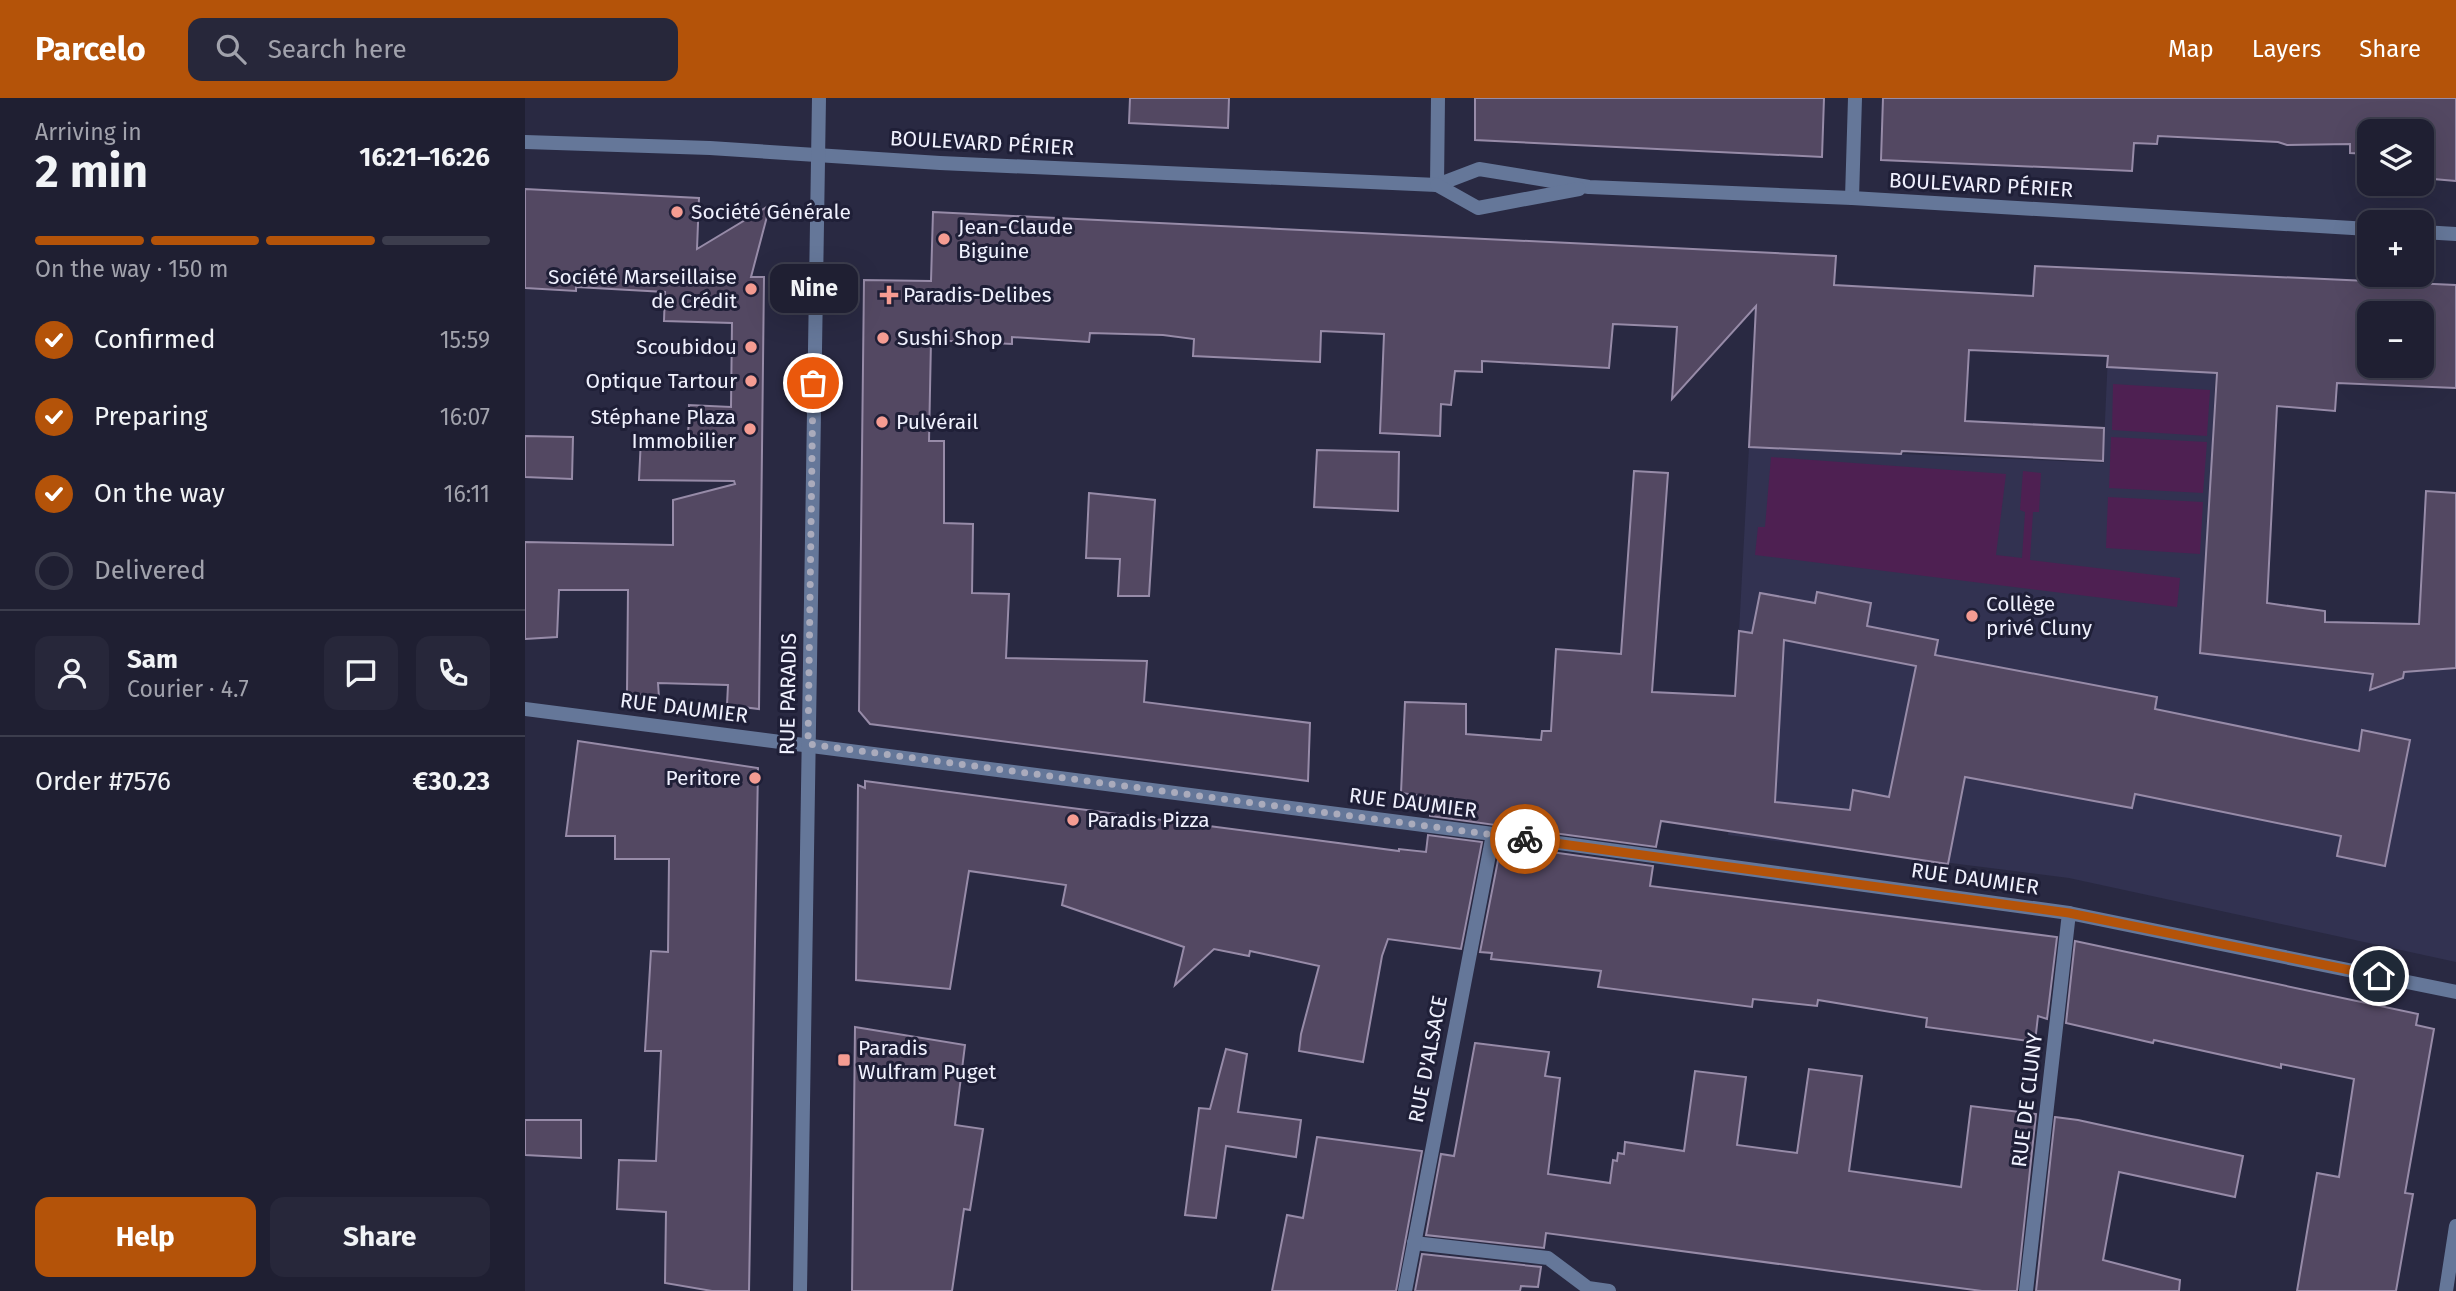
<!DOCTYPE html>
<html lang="en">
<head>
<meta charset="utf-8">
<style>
	:root { --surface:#1f1f32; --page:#27273a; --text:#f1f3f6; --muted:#a1a2ac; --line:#3c3d4d; --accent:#b45309 }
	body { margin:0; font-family:"Fira Sans",sans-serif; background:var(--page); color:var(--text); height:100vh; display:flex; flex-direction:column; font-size:26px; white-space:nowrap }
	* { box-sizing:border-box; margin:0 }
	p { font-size:23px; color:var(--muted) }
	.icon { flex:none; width:38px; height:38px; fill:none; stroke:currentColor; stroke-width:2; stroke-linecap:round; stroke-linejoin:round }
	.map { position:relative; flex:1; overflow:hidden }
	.details { display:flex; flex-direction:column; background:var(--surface); width:525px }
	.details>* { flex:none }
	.controls { position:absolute; left:1832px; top:21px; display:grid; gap:14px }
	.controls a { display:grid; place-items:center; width:77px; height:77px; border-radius:14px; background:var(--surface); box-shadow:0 7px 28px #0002,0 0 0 2px var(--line); font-size:35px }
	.pin { position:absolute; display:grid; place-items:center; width:60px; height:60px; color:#fff; margin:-30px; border:4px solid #fff; border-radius:50%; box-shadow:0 2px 7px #0007 }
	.courier { position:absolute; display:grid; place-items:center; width:70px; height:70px; margin:-35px; border:5px solid #b45309; border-radius:50%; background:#fff; color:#222; box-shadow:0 2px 9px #0007 }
	.bubble { position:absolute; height:49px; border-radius:14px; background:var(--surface); box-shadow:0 7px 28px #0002,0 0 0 2px var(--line); font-size:23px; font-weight:700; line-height:49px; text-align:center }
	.summary em { font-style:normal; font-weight:700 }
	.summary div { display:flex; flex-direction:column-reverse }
	.summary { display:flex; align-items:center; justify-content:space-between; height:119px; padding:0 35px }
	h1 { font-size:46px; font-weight:700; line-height:52px }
	.bar { display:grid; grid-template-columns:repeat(4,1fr); gap:10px 7px; align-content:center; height:84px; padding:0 35px }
	.bar i { height:9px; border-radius:5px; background:var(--line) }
	.bar .selected { background:var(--accent) }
	.bar p { grid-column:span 4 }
	.line { display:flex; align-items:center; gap:18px; padding:0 35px; border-top:2px solid var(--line) }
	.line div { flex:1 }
	.round { display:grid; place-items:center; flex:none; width:74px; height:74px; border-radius:14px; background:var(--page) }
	ol { padding:0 35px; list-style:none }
	li { display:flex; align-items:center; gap:21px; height:77px }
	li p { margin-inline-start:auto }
	li .icon { padding:7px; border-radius:50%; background:var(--accent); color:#fff; stroke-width:4 }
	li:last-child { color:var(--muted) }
	li i { width:38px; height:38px; border:4px solid var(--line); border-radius:50% }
	.cta { display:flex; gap:14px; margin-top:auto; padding:14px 35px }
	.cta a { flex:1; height:80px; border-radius:14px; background:var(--accent); color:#fff; font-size:28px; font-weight:700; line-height:80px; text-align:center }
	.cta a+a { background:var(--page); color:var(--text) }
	header { display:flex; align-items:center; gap:42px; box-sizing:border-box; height:98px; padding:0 35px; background:var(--accent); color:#fff }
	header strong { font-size:33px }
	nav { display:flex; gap:38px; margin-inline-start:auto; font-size:24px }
	.search { width:490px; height:63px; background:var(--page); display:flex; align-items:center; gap:18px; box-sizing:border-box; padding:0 24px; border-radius:14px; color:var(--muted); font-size:26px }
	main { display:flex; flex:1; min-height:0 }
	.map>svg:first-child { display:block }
</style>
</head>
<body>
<header>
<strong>Parcelo</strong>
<div class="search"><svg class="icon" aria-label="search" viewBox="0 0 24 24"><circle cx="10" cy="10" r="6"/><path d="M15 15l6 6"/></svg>Search here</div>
<nav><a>Map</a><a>Layers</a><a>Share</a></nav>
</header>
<main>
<section class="details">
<div class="summary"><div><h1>2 min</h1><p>Arriving in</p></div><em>16:21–16:26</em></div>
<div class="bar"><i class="selected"></i><i class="selected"></i><i class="selected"></i><i></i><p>On the way · 150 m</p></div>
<ol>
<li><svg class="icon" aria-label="check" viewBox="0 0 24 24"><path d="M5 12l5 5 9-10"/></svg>Confirmed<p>15:59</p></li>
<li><svg class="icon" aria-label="check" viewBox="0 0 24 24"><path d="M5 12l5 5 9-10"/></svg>Preparing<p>16:07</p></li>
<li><svg class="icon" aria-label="check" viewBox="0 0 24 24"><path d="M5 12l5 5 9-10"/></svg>On the way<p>16:11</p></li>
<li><i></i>Delivered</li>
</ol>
<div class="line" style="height:126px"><a class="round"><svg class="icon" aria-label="person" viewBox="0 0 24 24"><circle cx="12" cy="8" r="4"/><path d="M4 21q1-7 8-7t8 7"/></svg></a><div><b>Sam</b><p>Courier · 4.7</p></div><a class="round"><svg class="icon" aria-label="chat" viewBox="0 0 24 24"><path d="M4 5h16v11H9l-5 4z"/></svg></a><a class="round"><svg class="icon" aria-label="phone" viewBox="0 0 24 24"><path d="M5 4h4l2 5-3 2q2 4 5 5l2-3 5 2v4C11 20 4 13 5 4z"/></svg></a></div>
<div class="line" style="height:91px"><div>Order #7576</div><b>€30.23</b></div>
<div class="cta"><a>Help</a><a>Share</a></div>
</section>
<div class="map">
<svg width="1931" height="1193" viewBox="0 0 1931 1193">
	<rect width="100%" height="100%" fill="#292942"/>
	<path fill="#323251" d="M1587 171 1695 177 1679 522 1892 549 1894 519 1931 517V864L1544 780 1203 737 1224 349 1578 365Z"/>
	<g fill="#4e2052">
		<path d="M1588 286 1685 292 1682 338 1587 332Z"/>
		<path d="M1586 339 1682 344 1678 395 1584 390Z"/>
		<path d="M1246 359 1481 376 1471 457 1497 460 1500 414 1495 412 1498 373 1516 375 1514 414H1508L1505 462 1655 480 1652 509 1230 457 1233 429H1240Z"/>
		<path d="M1583 399 1678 404 1675 456 1581 450Z"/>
	</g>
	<g fill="#534862" stroke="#978ba8" stroke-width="2" fill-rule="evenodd">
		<path d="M605 0H704L703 30 604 25Z"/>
		<path d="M950 0H1299L1297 59 950 42Z"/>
		<path d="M1358 0H1931V83L1897 80V33H1844V56L1825 55V46L1762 47 1753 44 1633 38 1632 46 1609 45 1607 73 1356 62Z"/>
		<path d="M0 91 174 100 172 151 245 107 226 179H239L234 611 202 607 203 587 133 585 134 599 102 595 103 492H34L32 539 0 541V444L148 447V402L210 386 209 383 114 382 116 340 163 342 164 307 206 309 207 225 139 223 140 194 51 189V193L0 190Z"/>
		<path d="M408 114 1311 158 1309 187 1508 198 1510 168 1931 187V290L1812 285 1810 313 1752 308 1742 505 1800 513V524L1894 526 1901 393 1931 395V570L1879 574 1878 580 1845 592 1848 576 1675 555 1692 275 1582 269 1583 258 1444 252 1440 323 1579 330 1578 363 1377 353 1376 356 1224 349 1231 208 1147 301 1152 229 1088 226 1084 270 957 263V274L930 273 926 307 916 306 915 338 855 335 859 236 796 233 795 264 668 258 669 241 638 237 565 235 564 244 487 239V246L406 242 404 343H419V425L448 426 447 495 484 496 481 560 622 563 619 604 785 625 783 683 345 626 334 613 339 182 406 183ZM1844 215H1897V268H1844Z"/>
		<path d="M0 338 48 339 47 381 0 379Z"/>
		<path d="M792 352 874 354 873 413 789 409Z"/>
		<path d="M1109 373 1143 375 1127 594 1210 598 1214 533 1227 535 1235 495 1290 505 1292 494 1346 505 1342 528 1413 542 1410 557 1632 599 1630 611 1834 653 1837 632 1885 642 1860 768 1812 758 1816 738 1610 696 1607 710 1440 679 1423 766 1136 723 1131 749 905 718 907 699 876 695 880 604 941 606V636L1016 642 1017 633H1026L1031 551 1096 556ZM1259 542 1391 568 1364 699 1328 692 1325 712 1250 704Z"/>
		<path d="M564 395 630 402 624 498H593L595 461 561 460Z"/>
		<path d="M53 643 233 670 224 1193H187L140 1185 141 1114 92 1111 94 1062 131 1063 136 953H120L126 853 143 854 144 761H90V738H41Z"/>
		<path d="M340 683 874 753V751L901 754 903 737 957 744 936 851 863 841 857 858 838 964 774 953 776 936 794 868 725 853 724 858 689 851 650 887 659 849 537 807 541 787 444 773 425 891 331 882 333 687 340 690Z"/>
		<path d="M976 747 1128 768 1125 788 1532 839 1522 921 1513 918 1510 944 1401 929 1402 920 1293 902 1292 908 1228 901 1227 909 1073 889 1076 873 966 861 967 855 955 854Z"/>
		<path d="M1550 843 1893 916 1891 927 1909 931 1880 1095 1888 1096 1871 1193H1772L1792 1075 1814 1079 1829 981 1756 966V970L1629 942 1628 945 1541 925Z"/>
		<path d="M330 929 440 947 430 1027 458 1031 445 1112 439 1111 427 1193H327Z"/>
		<path d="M950 945 1024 954 1020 978 1035 980 1023 1076 1085 1085 1088 1062 1092 1063 1093 1055 1099 1056 1100 1044 1159 1053 1170 973 1221 979 1212 1047 1272 1055 1284 971 1337 978 1324 1073 1436 1089 1446 1008 1511 1016 1492 1193H1457L1021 1135 1019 1150 901 1137 916 1056 929 1058Z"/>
		<path d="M701 951 722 956 713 1014 776 1022 771 1059 701 1048 691 1120 660 1117 674 1010 685 1011Z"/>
		<path d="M1530 1019 1553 1022 1718 1058 1710 1099 1594 1074 1578 1162 1655 1182 1654 1193H1511Z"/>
		<path d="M0 1022H56V1060L0 1057Z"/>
		<path d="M792 1039 897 1053 871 1193H747L762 1117 778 1120Z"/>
		<path d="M897 1156 1016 1169 1013 1189 996 1188 995 1193H890Z"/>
	</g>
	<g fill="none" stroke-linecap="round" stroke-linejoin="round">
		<g stroke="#657799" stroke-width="14">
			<path d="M912 87 913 0"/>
			<path d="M1327 100 1330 0"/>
			<path d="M0 611 968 736 1544 815 1931 894"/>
			<path d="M889 1145 1023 1160 1063 1190 1084 1193"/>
			<path d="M880 1193 968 736"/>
			<path d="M1501 1193 1544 815"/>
			<path d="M1921 1193 1931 1128"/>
		</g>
		<g stroke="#657799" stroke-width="14">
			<path d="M0 44 185 50 415 65 912 87 954 71 1064 89 1327 100 1844 131"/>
			<path d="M912 87 953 110 1054 91"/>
			<path d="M1897 134 1931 136"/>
			<path d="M275 1193 294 0"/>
		</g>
	</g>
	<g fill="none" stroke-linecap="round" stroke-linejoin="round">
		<path stroke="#aaabbc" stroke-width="7" stroke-dasharray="0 12.6" d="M288 285 283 646 1000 741"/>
		<path stroke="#b45309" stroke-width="9" d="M1000 741 1544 815 1854 878"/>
	</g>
	<g fill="#f59c92" stroke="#1f1f37" stroke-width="2.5">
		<circle cx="152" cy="114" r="7"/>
		<circle cx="419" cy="141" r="7"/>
		<circle cx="226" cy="191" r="7"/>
		<path d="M360.5 186.5h7v7h7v7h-7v7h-7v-7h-7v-7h7z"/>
		<circle cx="358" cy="240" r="7"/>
		<circle cx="226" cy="249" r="7"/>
		<circle cx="226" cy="283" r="7"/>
		<circle cx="357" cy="324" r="7"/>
		<circle cx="225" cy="331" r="7"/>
		<circle cx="1447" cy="518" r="7"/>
		<circle cx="230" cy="680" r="7"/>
		<circle cx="548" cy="722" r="7"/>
		<rect x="312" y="955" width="14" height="14" rx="3.5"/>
	</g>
	<g text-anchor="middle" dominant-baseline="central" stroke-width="6" stroke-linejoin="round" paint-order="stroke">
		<g font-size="21" fill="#f0f1fe" stroke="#1f1f37">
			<text transform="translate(457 45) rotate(3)">BOULEVARD PÉRIER</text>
			<text transform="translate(1456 87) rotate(3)">BOULEVARD PÉRIER</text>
			<text transform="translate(263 596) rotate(-89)">RUE PARADIS</text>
			<text transform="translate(159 610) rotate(7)">RUE DAUMIER</text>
			<text transform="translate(888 705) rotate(7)">RUE DAUMIER</text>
			<text transform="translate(1450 781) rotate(8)">RUE DAUMIER</text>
			<text transform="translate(903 961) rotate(-79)">RUE D'ALSACE</text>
			<text transform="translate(1502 1002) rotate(-83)">RUE DE CLUNY</text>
		</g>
		<g font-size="21" fill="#f0f1fe" stroke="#1f1f37" text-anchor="start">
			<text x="166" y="114">Société Générale</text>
			<text x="433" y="129">Jean-Claude<tspan x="433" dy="24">Biguine</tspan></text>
			<text x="212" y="179" text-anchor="end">Société Marseillaise<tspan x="212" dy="24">de Crédit</tspan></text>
			<text x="378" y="197">Paradis-Delibes</text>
			<text x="372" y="240">Sushi Shop</text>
			<text x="212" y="249" text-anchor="end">Scoubidou</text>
			<text x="212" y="283" text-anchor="end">Optique Tartour</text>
			<text x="211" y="319" text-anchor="end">Stéphane Plaza<tspan x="211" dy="24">Immobilier</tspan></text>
			<text x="371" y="324">Pulvérail</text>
			<text x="1461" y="506">Collège<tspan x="1461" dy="24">privé Cluny</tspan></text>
			<text x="216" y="680" text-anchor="end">Peritore</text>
			<text x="562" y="722">Paradis Pizza</text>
			<text x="333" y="950">Paradis<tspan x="333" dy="24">Wulfram Puget</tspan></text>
		</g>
	</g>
</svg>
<div class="controls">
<a><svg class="icon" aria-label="layers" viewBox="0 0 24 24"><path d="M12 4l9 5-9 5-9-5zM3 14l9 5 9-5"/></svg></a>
<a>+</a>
<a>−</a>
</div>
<div class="pin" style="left:288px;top:285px;background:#ea580c"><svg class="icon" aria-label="bag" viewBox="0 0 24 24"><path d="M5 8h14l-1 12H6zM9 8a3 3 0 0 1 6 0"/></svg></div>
<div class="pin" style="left:1854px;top:878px;background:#1f2937"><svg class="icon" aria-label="home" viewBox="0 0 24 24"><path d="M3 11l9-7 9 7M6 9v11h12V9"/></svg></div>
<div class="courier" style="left:1000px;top:741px"><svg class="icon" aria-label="bike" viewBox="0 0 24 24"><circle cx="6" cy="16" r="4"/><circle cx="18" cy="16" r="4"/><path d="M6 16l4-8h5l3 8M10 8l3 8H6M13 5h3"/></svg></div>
<div class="bubble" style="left:245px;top:166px;width:88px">Nine</div>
</div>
</main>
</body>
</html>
